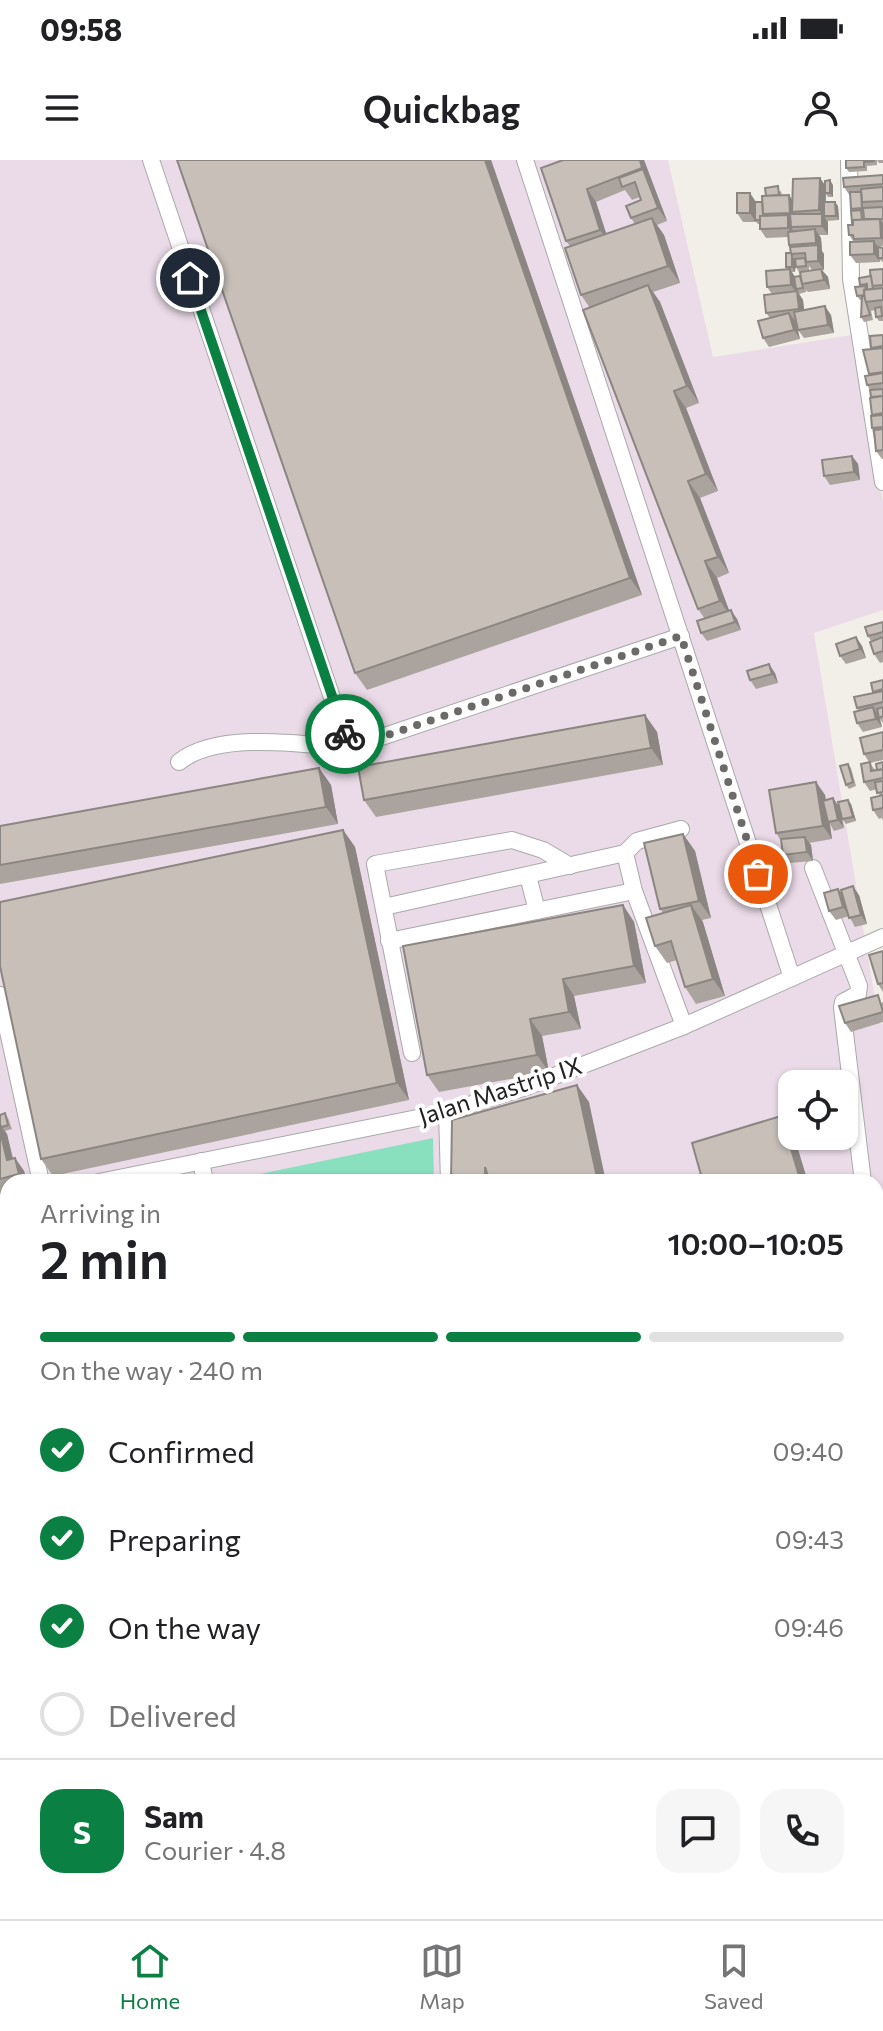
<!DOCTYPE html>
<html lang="en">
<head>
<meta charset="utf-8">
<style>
	:root { --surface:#fff; --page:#f6f6f6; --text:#202124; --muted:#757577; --line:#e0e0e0; --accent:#0b8043 }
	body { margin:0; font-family:Commissioner,sans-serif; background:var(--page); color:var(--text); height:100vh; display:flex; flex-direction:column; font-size:30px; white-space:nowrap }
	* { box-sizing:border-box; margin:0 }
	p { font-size:26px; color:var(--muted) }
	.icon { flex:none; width:44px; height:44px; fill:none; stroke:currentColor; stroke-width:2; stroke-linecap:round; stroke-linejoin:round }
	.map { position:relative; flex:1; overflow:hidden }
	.side { position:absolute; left:0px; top:1014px; width:884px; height:746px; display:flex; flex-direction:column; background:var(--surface); border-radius:24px 24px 0 0; box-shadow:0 2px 6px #0004 }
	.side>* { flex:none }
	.buttons { position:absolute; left:778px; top:910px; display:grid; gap:16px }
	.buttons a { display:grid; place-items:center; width:80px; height:80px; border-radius:16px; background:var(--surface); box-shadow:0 2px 6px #0004; font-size:40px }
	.pin { position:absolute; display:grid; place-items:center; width:68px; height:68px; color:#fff; margin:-34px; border:4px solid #fff; border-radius:50%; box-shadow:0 2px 8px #0007 }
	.courier { position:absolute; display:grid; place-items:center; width:80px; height:80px; margin:-40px; border:6px solid #0b8043; border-radius:50%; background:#fff; color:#222; box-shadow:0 2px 10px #0007 }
	.summary em { font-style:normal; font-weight:600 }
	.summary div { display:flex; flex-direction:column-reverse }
	.summary { display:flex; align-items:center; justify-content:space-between; height:136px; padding:0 40px }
	h1 { font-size:52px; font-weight:600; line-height:60px }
	.bar { display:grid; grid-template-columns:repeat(4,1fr); gap:12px 8px; align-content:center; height:96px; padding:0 40px }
	.bar i { height:10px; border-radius:6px; background:var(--line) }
	.bar .on { background:var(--accent) }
	.bar p { grid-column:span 4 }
	.line { display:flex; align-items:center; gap:20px; padding:0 40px; border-top:2px solid var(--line) }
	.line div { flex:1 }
	.round { display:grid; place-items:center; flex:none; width:84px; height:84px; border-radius:24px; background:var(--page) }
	ol { padding:0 40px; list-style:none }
	li { display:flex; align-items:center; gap:24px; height:88px }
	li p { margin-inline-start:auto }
	li .icon { padding:8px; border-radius:50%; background:var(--accent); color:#fff; stroke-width:4 }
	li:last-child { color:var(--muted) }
	li i { width:44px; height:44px; border:4px solid var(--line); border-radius:50% }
	.status { display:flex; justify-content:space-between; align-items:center; height:56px; padding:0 40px; background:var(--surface); direction:ltr }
	.status svg { height:22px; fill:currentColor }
	header { display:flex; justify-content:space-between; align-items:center; height:104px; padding:0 40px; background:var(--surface); font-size:36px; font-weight:600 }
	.tabs { display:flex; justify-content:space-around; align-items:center; height:112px; border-top:2px solid var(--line); background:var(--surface); font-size:22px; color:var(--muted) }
	.tabs a { display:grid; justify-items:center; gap:4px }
	.tabs .on { color:var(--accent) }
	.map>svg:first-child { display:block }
</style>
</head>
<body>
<div class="status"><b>09:58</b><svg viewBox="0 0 49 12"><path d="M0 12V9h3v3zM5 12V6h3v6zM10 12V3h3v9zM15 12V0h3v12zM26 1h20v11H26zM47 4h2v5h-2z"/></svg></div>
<header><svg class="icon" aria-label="menu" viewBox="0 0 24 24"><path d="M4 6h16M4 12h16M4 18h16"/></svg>Quickbag<svg class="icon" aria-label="person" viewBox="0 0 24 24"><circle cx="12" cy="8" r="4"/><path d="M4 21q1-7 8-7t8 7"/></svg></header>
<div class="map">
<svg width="883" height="1759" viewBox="0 0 883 1759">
	<rect width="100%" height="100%" fill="#f2efe9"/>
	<path fill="#ebdbe8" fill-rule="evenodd" d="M0 0H668L713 197 852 175 883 341V450L814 473 879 863 883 864V1759H186L185 1752H876V1022H8V1752H179L154 1759H0ZM792 924H844V976H792Z"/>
	<path fill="#88e0be" d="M433 978 434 1022H221Z"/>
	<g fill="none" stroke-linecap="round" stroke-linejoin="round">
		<g stroke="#a9a9a9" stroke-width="18">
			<g id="minor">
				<path d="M151 0 349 588 681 476"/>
				<path d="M525 0 792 818"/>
				<path d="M849 0 851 119 883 322"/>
				<path d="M179 602C217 571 303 584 349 588"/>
				<path d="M681 669 637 681 625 693 634 731 684 866"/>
				<path d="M813 708 859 826 858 834 843 842 842 848 863 1022"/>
				<path d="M528 716 537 751"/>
				<path d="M384 747 625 693"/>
				<path d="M389 781 634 731"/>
				<path d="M0 835 41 1022"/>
				<path d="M412 893 375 704 512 680 543 690 570 706"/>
				<path d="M447 952 449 1022"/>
				<path d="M201 1001 205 1022"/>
				<path d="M99 1022 447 952 526 927 684 866 883 777"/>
				<path d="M0 1042 8 1040"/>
				<path d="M876 1050 883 1064 876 1073"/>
				<path d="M876 1103 883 1101"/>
				<path d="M0 1148 8 1147"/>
				<path d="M0 1311 8 1309"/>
				<path d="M0 1428 8 1425"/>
				<path d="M178 1752 180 1759"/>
				<path d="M203 1752 204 1759"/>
				<path d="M281 1752 282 1759"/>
				<path d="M368 1752 369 1759"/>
			</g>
		</g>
		<use href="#minor" stroke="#fff" stroke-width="16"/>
	</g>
	<g fill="#aba49e" fill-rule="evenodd">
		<path d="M177 0H491L642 435 367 530 355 513Z"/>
		<path d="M644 0 667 61 657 65 664 75 680 123 653 132 660 142 699 243 686 248 718 331 700 338 729 413 717 418 729 451 737 459 741 470 707 481 701 473 705 459 698 449 590 148 581 135 570 86 566 81 541 8ZM625 30 632 40 640 37 641 40 631 58 635 64 606 74 596 42Z"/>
		<path d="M846 0H883V3H879L877 0V5L867 6V11L849 12 846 8Z"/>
		<path d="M883 15V86L878 87 883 88V102L880 100V102L856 103 850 95 854 82 849 75 852 65V51L851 49 850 36 844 27Z"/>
		<path d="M820 18 825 25H833V37H828L826 34V42L838 46 839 60 827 61 825 58 828 62V75H819L821 78 822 91 824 94V110H822L828 117 830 129 808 132 806 130V132L799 134 797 131 803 140 804 150 831 155 834 173 804 178 798 170 800 179 769 187 763 178 770 158 766 153 772 134 767 127 787 110 786 107 791 93 789 77 766 78 760 69V64H758L756 62H743L737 53 756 42H762L766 36 781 31 782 35H789L792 40ZM796 102V107L799 112 809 110V106L812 110 800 116 795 117 791 112H795Z"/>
		<path d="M883 109V161H879L876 157 875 150 871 151 873 160 864 162 861 157V140H860L857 136 861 126 860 125 871 116Z"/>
		<path d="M883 175V299H882L876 291 872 268 873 256 870 230 867 225 870 215 869 214 872 189 871 188Z"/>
		<path d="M852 296 858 304 860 320 830 325 824 316Z"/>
		<path d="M883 462V502L880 503 874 494 871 481 868 476Z"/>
		<path d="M856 477 862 486 866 498 846 504 840 496Z"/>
		<path d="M775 513 778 523 756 529 750 520Z"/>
		<path d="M883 520V563L880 559 882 567 863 572 857 563 859 551 857 548 874 533 873 532Z"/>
		<path d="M645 555 657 572 663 605 376 657 364 640Z"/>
		<path d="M883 572V600L870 603 875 610H877L883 602V661L882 658 879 659 873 650 880 636 877 629 870 631 864 622 869 602 864 594Z"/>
		<path d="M848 604 851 608 856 626 849 629 846 625Z"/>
		<path d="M319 608 331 625 338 664 0 724V666Z"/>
		<path d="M816 622 825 635 826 640 833 638 839 647 844 668 834 671 830 664 832 679 809 683 811 685 813 701 789 703 783 695 781 681 776 673Z"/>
		<path d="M851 644 856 661 846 664 842 659Z"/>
		<path d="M343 670 355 687 409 940 53 1016 41 999Z"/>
		<path d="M683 674 695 691 711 758 702 760 725 836 696 844 685 827 677 800 667 803 655 786 663 753 660 749Z"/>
		<path d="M838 729 843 735H859L867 764 855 767 849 756 836 760 829 751Z"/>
		<path d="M623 745 634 762 646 823 574 836 581 869 542 876 549 912 439 932 427 915Z"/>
		<path d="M883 791V832L878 824Z"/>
		<path d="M883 842V862L851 872 845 863Z"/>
		<path d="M5 953 8 958 12 969 5 971 7 974 13 998H15L24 1011 27 1022H8V1032L0 1034V955Z"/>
		<path d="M0 1162 8 1166V1227L0 1229Z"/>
		<path d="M883 1338V1407L876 1409V1340Z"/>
		<path d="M8 1752H106L83 1759H0Z"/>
		<path d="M579 1752H602L604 1757 596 1759H584Z"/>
	</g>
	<g fill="#8b8681">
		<path d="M485 0H491L642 435 630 418Z"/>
		<path d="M640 0H644L667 61 658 48Z"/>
		<path d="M820 18 826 27 825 59 819 50Z"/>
		<path d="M830 20 833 25V37L830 33Z"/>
		<path d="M587 29 596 42 609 82 600 70Z"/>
		<path d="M750 33 756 42 755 60 756 62 750 53Z"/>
		<path d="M789 35 795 44 792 52 796 57V61L790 53Z"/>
		<path d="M835 42 838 46 839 60 836 56Z"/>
		<path d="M822 54 828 62V75L822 66Z"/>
		<path d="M788 55 794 64 791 67 794 72V77L788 68Z"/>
		<path d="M652 58 664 75 680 123 668 106Z"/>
		<path d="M880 59 883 63V81L881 78Z"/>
		<path d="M815 69 821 78 822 91 824 94V110L818 101V85L816 83Z"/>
		<path d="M874 81 880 90 878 98 880 102 874 94Z"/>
		<path d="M792 96 796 101 795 112 792 107Z"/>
		<path d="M790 109 796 118 797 134 791 125Z"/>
		<path d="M821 109 828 117 830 129 824 120Z"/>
		<path d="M648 125 660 142 699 243 687 226Z"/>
		<path d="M797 131 803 140 805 158 799 149Z"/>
		<path d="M825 146 831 155 834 173 828 165Z"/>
		<path d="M789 153 795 161 800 179 794 170Z"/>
		<path d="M674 231 686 248 718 331 706 314Z"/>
		<path d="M852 296 858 304 860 320 854 312Z"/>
		<path d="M688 321 700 338 729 413 718 397Z"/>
		<path d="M705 401 717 418 732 458 720 441Z"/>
		<path d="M731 450 737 459 741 470 735 462Z"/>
		<path d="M856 477 862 486 866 498 860 489Z"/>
		<path d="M769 504 775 513 778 523 772 514Z"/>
		<path d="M873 547 879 556 882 567 876 559Z"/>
		<path d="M645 555 657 572 663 605 651 588Z"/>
		<path d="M319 608 331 625 338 664 326 647Z"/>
		<path d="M816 622 825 635 832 679 823 666Z"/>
		<path d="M833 638 839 647 844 668 838 660Z"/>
		<path d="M848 640 851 644 856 661 853 657Z"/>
		<path d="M343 670 355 687 409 940 397 923Z"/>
		<path d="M683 674 695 691 711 758 699 741Z"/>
		<path d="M805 677 811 685 813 701 807 692Z"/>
		<path d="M853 726 859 735 867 764 861 755Z"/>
		<path d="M838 729 845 738 849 756 843 747Z"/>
		<path d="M623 745 634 762 646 823 634 806Z"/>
		<path d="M691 745 703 762 725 836 713 819Z"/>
		<path d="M563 819 574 836 581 869 569 852Z"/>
		<path d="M530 859 542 876 549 912 537 895Z"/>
		<path d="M577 925 589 942 606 1022H598Z"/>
		<path d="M781 956 792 972V976H794L808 1022H801Z"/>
		<path d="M0 965 7 974 16 1013 7 1000 0 971Z"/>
		<path d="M15 998 24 1011 27 1022H25L19 1014Z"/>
		<path d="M485 1007 496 1022H485Z"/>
	</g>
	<g fill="#c7bfb8" stroke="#8b8681" stroke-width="2">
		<path d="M177 0H485L630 418 355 513Z"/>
		<path d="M563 0H640L642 8 587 29 600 70 566 81 541 8Z"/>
		<path d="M846 0H874V1L864 2V7L846 8Z"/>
		<path d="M643 9 658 48 631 58 626 46 641 40 635 22 622 27 619 18Z"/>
		<path d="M883 15V24L844 27 843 18Z"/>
		<path d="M820 18 819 50 792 52 793 19Z"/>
		<path d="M830 20V33H825V21Z"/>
		<path d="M778 26 779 35 766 36 765 28Z"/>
		<path d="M883 27V41L862 42 861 29Z"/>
		<path d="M850 32H861L862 48 851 49Z"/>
		<rect x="737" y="33" width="13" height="20"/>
		<path d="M789 35 790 53 763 54 762 36Z"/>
		<path d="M755 42H762L763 54 764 56H760V60H755Z"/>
		<path d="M824 42H835L836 56H824Z"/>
		<path d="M883 47V59H864L863 48Z"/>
		<path d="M861 50 862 60H853V63H852L851 51Z"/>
		<path d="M790 54H822V66L791 67Z"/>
		<path d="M788 55V68L760 69V56Z"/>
		<path d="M652 58 668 106 581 135 565 88Z"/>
		<path d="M880 59 881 78 854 79 853 75H849L848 65H853V60Z"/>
		<path d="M815 69 816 83 789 85 788 72Z"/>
		<path d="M874 81V94L850 95V82Z"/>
		<path d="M818 85V101L806 102 805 93 791 94 790 87Z"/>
		<path d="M878 87 883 88V98H878Z"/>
		<path d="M786 93H791L792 96V107H786Z"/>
		<path d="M805 98 806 106 796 107 795 99Z"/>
		<path d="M790 109 791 125 767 127 766 111Z"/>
		<path d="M821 109 824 120 802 124 800 112Z"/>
		<path d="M883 109V125L871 126 870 110Z"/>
		<path d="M800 116 803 128 796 129 794 117Z"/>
		<path d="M871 116 873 129 867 130V124L860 125 859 118Z"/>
		<path d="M648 125 687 226 674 231 706 314 688 321 718 397 705 401 720 441 698 449 583 150Z"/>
		<path d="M866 126 865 130H864V135L857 136 855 127Z"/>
		<path d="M883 128V140L865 142 864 130Z"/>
		<path d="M797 131 799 149 766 153 764 135Z"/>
		<path d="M862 136H864L870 155 861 157Z"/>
		<path d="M825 146 828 165 798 170 794 152Z"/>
		<path d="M881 147 882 156 876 157 875 148Z"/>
		<path d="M789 153 794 170 763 178 758 161Z"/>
		<path d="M883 175V186L871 188 870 176Z"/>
		<path d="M883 188V212L869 214 863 190Z"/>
		<path d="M883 213V223L867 225 865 216Z"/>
		<path d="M883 229V236L871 237 870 230Z"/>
		<path d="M883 236V253L872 255 870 238Z"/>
		<path d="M883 255V267L872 268 871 256Z"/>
		<path d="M883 269V290L876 291 874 270Z"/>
		<path d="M852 296 854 312 824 316 822 300Z"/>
		<path d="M731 450 735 462 701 473 697 461Z"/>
		<path d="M883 462V472L868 476 865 467Z"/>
		<path d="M856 477 860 489 840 496 836 484Z"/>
		<path d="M883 477V491L874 494 870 482Z"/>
		<path d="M769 504 772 514 750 520 747 511Z"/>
		<path d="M883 520V529L873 532 871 523Z"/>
		<path d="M883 531V542L857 548 854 537Z"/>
		<path d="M873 547 876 559 857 563 854 552Z"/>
		<path d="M883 547V556L879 558 877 549Z"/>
		<path d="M645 555 651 588 364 640 358 607Z"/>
		<path d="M883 572V590L864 594 860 578Z"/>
		<path d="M870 602 871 611 883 609V618L864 622 861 604Z"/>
		<path d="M883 602V609L877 610 876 604Z"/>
		<path d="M848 604 853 622 846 625 840 606Z"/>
		<path d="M319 608 326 647 0 705V666Z"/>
		<path d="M883 621V632L877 633 875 622Z"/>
		<path d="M816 622 823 666 776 673 769 630Z"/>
		<path d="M883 635V648L873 650 871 638Z"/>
		<path d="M833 638 838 660 828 662 823 641Z"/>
		<path d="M848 640 853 657 842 659 838 642Z"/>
		<path d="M343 670 397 923 41 999 0 806V742Z"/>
		<path d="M683 674 699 741 660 749 644 683Z"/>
		<path d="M805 677 807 692 783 695 781 679Z"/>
		<path d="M853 726 861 755 849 758 841 730Z"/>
		<path d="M838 729 843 747 829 751 824 733Z"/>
		<path d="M623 745 634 806 563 819 569 852 530 859 537 895 427 915 403 786Z"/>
		<path d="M691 745 713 819 685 827 671 781 655 786 646 758Z"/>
		<path d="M883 791V823L878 824 869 795Z"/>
		<path d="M878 835 883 852 845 863 839 846Z"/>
		<path d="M577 925 598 1022H490L485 1007V1022H451L452 960Z"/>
		<path d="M5 953 8 965 2 967 0 965V955Z"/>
		<path d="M781 956 801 1022H703L692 983Z"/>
		<path d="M0 971 7 1000 15 998 19 1014 0 1019Z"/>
		<path d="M4 1161 8 1183 0 1184V1162Z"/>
		<path d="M8 1192V1213L0 1214V1194Z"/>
		<path d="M883 1338V1391L876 1393V1340Z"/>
		<path d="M883 1450V1652L876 1621V1452Z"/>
		<path d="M8 1662V1752H40L18 1759H0V1664Z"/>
		<path d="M233 1752H257V1755L235 1759Z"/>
		<path d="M267 1753 268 1759H240Z"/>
	</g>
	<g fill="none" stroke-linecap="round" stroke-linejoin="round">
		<path stroke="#6b6a68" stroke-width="8" stroke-dasharray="0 14.4" d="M345 574 349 588 681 476 758 714"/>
		<path stroke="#0b8043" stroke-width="10" d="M190 118 345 574"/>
	</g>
	<g text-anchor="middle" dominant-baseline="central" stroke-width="8" stroke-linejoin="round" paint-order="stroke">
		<g font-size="24" fill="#222" stroke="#fff">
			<text transform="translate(500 930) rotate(-18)">Jalan Mastrip IX</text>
		</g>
	</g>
</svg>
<div class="buttons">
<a><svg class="icon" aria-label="locate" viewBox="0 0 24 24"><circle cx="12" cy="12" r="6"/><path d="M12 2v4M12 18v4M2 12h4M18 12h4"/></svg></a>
</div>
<div class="pin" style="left:758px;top:714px;background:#ea580c"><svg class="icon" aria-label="bag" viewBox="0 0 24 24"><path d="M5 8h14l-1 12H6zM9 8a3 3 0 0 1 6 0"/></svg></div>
<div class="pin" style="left:190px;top:118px;background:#1f2937"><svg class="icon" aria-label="home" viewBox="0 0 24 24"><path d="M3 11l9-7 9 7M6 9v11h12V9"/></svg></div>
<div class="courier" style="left:345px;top:574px"><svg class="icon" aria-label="bike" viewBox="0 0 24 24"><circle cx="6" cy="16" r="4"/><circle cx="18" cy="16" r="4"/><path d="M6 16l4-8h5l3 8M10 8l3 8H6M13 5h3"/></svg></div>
<section class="side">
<div class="summary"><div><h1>2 min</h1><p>Arriving in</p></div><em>10:00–10:05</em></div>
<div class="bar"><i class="on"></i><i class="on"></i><i class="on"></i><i></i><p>On the way · 240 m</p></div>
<ol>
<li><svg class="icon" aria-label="check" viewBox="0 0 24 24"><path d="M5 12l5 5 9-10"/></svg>Confirmed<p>09:40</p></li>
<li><svg class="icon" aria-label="check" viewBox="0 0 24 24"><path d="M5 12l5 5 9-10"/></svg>Preparing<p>09:43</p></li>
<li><svg class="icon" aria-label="check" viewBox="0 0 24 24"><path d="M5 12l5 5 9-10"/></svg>On the way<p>09:46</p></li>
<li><i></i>Delivered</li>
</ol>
<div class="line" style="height:144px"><b class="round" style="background:var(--accent);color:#fff">S</b><div><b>Sam</b><p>Courier · 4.8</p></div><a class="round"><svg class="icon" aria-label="chat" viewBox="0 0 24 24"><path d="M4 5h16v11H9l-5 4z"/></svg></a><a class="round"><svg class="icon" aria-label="phone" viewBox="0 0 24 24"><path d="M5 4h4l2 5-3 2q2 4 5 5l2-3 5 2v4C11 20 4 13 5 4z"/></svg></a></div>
</section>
</div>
<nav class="tabs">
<a class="on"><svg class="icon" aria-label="home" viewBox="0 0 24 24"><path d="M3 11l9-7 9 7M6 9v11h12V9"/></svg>Home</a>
<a><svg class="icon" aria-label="map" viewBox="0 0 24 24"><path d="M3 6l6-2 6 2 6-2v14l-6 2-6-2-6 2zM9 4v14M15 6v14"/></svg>Map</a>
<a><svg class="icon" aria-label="saved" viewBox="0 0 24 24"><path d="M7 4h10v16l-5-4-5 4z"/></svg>Saved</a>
</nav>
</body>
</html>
